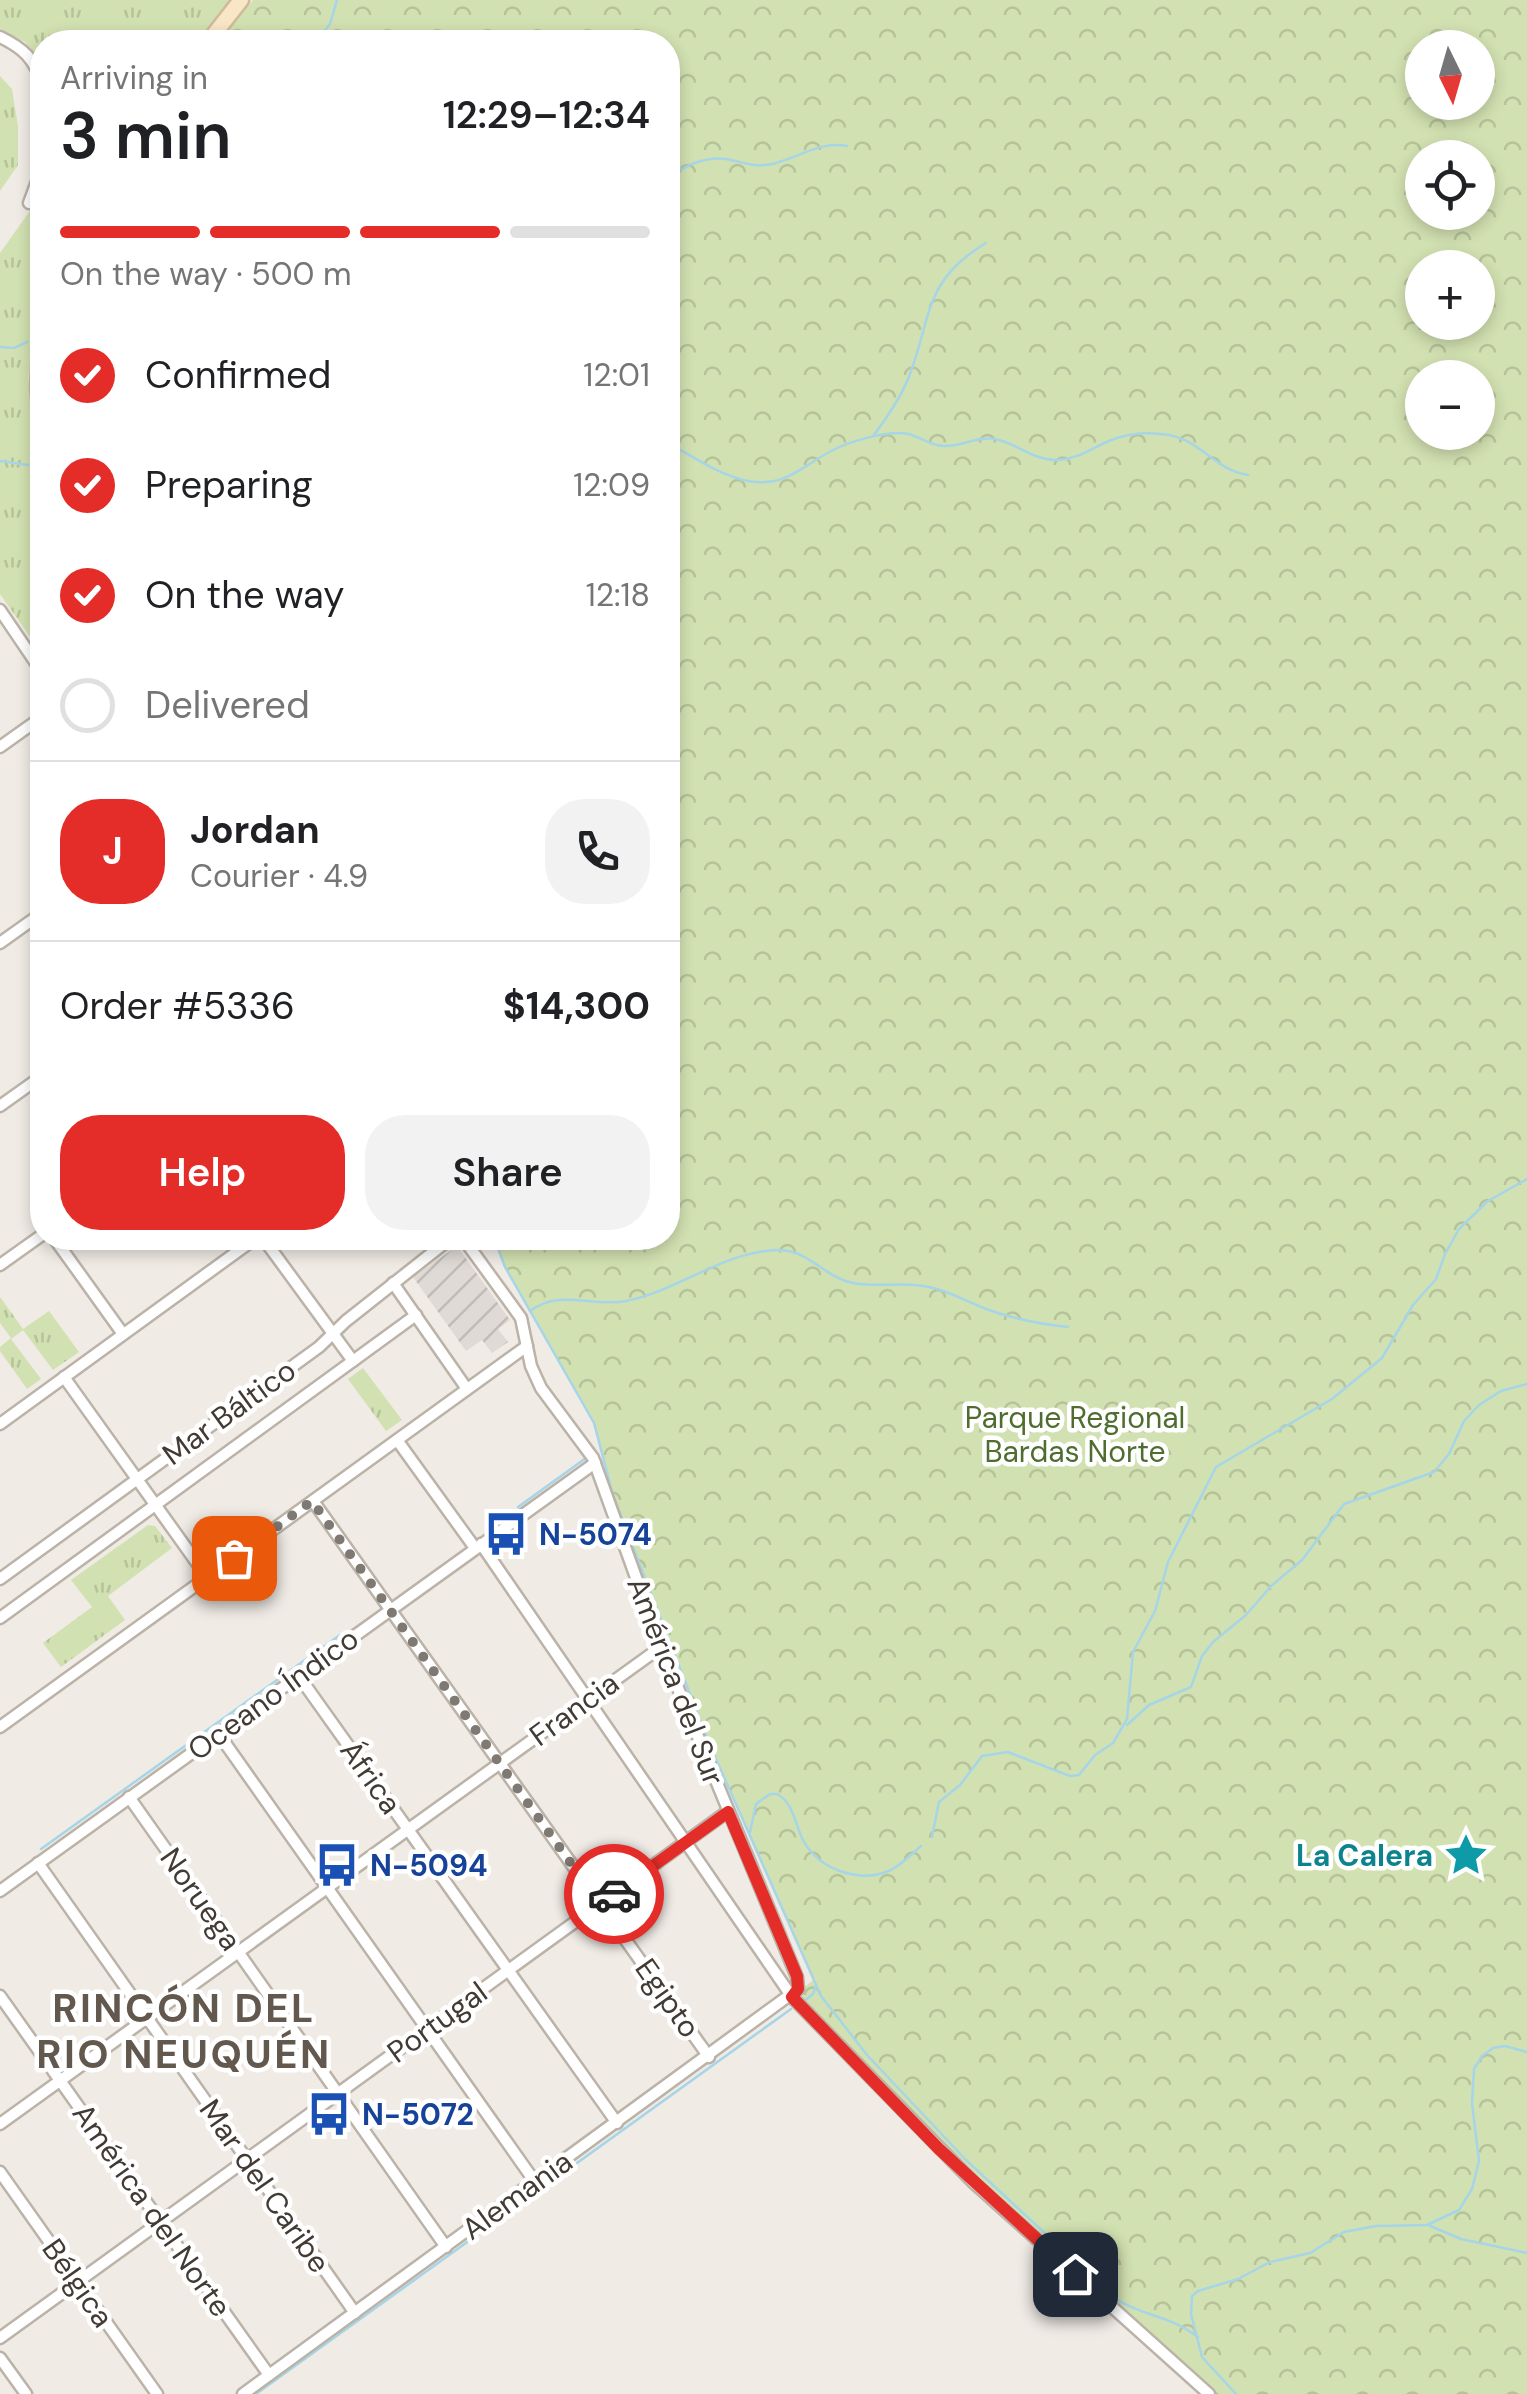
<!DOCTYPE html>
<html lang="en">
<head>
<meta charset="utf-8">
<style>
	:root { --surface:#fff; --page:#f2f2f2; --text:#202124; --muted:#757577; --line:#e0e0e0; --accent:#e42c28 }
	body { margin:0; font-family:"DM Sans",sans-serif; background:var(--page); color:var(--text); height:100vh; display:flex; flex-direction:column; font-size:38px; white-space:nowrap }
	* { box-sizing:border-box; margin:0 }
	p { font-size:32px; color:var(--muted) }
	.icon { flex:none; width:55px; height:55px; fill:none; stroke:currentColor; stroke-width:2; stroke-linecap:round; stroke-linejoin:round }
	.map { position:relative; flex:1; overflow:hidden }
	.panel { position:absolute; left:30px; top:30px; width:650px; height:1220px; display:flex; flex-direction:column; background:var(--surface); border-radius:40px; box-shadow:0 5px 15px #0003 }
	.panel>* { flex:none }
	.needle { width:65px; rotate:175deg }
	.controls { position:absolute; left:1405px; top:30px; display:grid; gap:20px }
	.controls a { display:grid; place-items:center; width:90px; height:90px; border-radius:50%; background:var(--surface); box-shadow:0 5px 15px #0003; font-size:50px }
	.pin { position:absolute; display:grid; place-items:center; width:85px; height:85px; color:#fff; margin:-42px; border-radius:20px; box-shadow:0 5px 15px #0006 }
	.courier { position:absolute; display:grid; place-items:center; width:100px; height:100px; margin:-50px; border:8px solid #e42c28; border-radius:50%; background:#fff; color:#222; box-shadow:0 2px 12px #0007 }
	.summary em { font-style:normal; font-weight:600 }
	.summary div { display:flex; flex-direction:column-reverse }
	.summary { display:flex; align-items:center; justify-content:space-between; height:170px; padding:0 30px }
	h1 { font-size:65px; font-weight:600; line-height:75px }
	.bar { display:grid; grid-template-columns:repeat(4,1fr); gap:15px 10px; align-content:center; height:120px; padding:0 30px }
	.bar i { height:12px; border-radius:8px; background:var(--line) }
	.bar .selected { background:var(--accent) }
	.bar p { grid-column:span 4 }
	.line { display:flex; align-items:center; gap:25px; padding:0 30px; border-top:2px solid var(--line) }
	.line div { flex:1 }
	.round { display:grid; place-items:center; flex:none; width:105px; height:105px; border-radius:40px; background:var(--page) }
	ol { padding:0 30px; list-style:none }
	li { display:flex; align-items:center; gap:30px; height:110px }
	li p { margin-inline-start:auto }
	li .icon { padding:10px; border-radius:50%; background:var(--accent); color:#fff; stroke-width:4 }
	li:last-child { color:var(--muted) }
	li i { width:55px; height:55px; border:5px solid var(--line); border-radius:50% }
	.action { display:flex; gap:20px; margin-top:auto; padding:20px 30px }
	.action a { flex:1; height:115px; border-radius:40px; background:var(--accent); color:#fff; font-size:40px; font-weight:600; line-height:115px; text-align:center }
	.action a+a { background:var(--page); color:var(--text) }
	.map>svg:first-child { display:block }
</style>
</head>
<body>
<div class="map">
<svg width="1527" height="2394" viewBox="0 0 1527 2394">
	<defs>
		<pattern id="industrial-furrows" width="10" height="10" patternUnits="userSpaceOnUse" patternTransform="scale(2.5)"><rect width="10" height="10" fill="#dfdad6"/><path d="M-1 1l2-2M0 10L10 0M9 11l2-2" fill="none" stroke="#c1bcb8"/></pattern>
		<pattern id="grass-tufts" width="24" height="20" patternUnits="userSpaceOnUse" patternTransform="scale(2.5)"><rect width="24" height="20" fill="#d2e1b1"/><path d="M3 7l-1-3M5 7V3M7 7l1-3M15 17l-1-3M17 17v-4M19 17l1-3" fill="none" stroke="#b6c299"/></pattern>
		<pattern id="park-crowns" width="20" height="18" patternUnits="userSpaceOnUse" patternTransform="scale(2.5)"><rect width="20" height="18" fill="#d2e1b1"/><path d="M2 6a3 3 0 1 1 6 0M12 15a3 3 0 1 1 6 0" fill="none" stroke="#b6c299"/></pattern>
	</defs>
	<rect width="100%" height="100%" fill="#f0ebe5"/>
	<path fill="url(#industrial-furrows)" d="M457 1246 510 1320 498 1329 508 1342 492 1353 482 1340 466 1351 413 1277Z"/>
	<g fill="url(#grass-tufts)">
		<path d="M0 0H232L198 42H42V63L25 42 0 29Z"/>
		<path d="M0 76 12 89 18 126V165L0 191Z"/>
		<path d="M42 194V292L28 379 33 441 42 485V654L0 594V253Z"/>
		<path d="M0 1297 23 1329 49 1311 79 1352 53 1370 23 1330 11 1339 41 1379 27 1389 0 1351V1347L11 1338 0 1323Z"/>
		<path d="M363 1368 402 1420 386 1431 348 1379Z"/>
		<path d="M148 1525 155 1526 172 1548 108 1596 125 1620 61 1667 43 1643 92 1607 71 1580Z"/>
	</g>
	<path fill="url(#park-crowns)" fill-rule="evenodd" d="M253 0H1527V2394H1209L974 2183 792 1997 813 1980 708 1741 613 1495 594 1423 505 1267 499 1251 503 1238H668V42H218ZM1422 48H1478V102H1422ZM1422 158H1478V212H1422ZM1422 268H1478V322H1422ZM1422 378H1478V432H1422Z"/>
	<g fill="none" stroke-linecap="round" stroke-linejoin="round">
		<g stroke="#a6d5e8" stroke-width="2.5">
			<path d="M323 33 330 24 337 0"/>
			<path d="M668 179C682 166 706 156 726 159 743 162 754 168 772 164 800 158 817 141 847 146"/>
			<path d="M0 347 14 348 27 342"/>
			<path d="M874 435C888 416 902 396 910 374 932 315 924 280 986 243"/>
			<path d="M668 443C692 456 716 473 743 480 785 490 801 466 833 450 851 441 880 433 900 433 915 432 927 445 943 446 961 447 977 436 995 439 1019 444 1033 461 1059 460 1078 459 1092 448 1109 441 1125 434 1144 432 1161 434 1201 437 1211 469 1248 475"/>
			<path d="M0 461 28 465"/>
			<path d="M503 1238 499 1251 505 1267 594 1423 613 1495 708 1741 821 1996 867 2055 966 2160 1116 2299C1142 2316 1169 2315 1198 2337"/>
			<path d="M530 1311C561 1288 592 1308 626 1301 680 1290 722 1252 777 1250 809 1249 823 1277 853 1283 878 1288 904 1281 929 1287 950 1291 967 1302 986 1309 1013 1319 1040 1324 1068 1327"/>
			<path d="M518 1507 586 1458"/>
			<path d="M1127 1725 1149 1705 1191 1687 1202 1656 1213 1642 1246 1615 1271 1586 1302 1560 1344 1504 1434 1472 1449 1454 1464 1421 1479 1405 1501 1391 1527 1384"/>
			<path d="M750 1832 756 1804 770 1794H777C794 1803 795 1825 803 1840 819 1870 860 1884 891 1870 902 1864 912 1854 921 1846"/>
			<path d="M932 1837 939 1802 960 1785 982 1756 1008 1752 1070 1776 1079 1775 1095 1755 1113 1743 1127 1719 1133 1652 1155 1611 1168 1562 1216 1467 1332 1399 1382 1358 1413 1305 1436 1279 1445 1254 1459 1229 1488 1201 1527 1179"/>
			<path d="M41 1849 340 1635"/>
			<path d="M803 2002 813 1994 815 1987"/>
			<path d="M1428 2225 1461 2239 1527 2253"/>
			<path d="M256 2394 791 2009"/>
			<path d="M1236 2394 1202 2357 1191 2314 1192 2296 1198 2291 1238 2279 1270 2262 1310 2253 1344 2232 1376 2226 1427 2225 1459 2210 1472 2189 1479 2161 1472 2103 1474 2069 1482 2056 1493 2048 1505 2046 1527 2052"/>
		</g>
		<g stroke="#bbb2a8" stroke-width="15">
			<g id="minor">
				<path d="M0 37C23 48 35 59 42 84"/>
				<path d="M29 203 42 168"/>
				<path d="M0 610 42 672"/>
				<path d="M0 747 42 717"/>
				<path d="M0 943 42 913"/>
				<path d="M0 1106 42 1076"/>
				<path d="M54 1238 123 1334"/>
				<path d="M263 1238 353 1361"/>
				<path d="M0 1265 42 1235"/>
				<path d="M393 1283 467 1389"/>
				<path d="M64 1377 207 1577"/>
				<path d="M0 1424 256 1238"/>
				<path d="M397 1440 475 1548"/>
				<path d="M313 1501 709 2057"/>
				<path d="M481 1544 792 1997 974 2183 1209 2394"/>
				<path d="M0 1579 319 1347 346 1321 451 1238"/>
				<path d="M0 1618 416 1315"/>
				<path d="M298 1675 617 2123"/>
				<path d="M0 1727 527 1346"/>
				<path d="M218 1733 535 2182"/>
				<path d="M129 1797 446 2247"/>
				<path d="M38 1863 355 2313"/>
				<path d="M0 1891 595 1463"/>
				<path d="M0 1996 269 2375"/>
				<path d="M0 2124 661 1647"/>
				<path d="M0 2172 157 2394"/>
				<path d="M0 2338 727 1812"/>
				<path d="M0 2358 26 2394"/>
				<path d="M243 2394 798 1989 797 1977 661 1647 593 1458 541 1388 531 1366 521 1318 463 1238"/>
			</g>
		</g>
		<g stroke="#cfba9b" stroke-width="19">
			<g id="secondary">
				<path d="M208 42 241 0"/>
				<path d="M42 327 38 385 42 436"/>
			</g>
		</g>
		<use href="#minor" stroke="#fff" stroke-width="10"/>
		<use href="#secondary" stroke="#f9e6c6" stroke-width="14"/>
	</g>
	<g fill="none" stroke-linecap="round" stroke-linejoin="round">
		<path stroke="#7f7973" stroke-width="10" stroke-dasharray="0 18" d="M234 1558 312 1501 600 1904 614 1894"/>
		<path stroke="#e42c28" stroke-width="12" d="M614 1894 728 1812 797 1976 798 1989 792 1997 939 2149 1075 2274"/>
	</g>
	<defs>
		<g id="bus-bare" transform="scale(3.45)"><path d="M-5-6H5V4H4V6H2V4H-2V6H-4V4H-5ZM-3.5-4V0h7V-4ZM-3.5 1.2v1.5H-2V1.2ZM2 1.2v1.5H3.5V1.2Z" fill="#1a4fb4" stroke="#fff" stroke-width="2.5" paint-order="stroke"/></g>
		<g id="sight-bare" transform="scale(3.45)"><path d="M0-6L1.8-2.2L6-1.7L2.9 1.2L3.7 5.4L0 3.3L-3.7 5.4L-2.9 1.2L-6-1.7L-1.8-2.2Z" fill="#0f9aa8" stroke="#fff" stroke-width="2.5" paint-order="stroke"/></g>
	</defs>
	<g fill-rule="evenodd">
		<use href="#bus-bare" x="506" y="1534"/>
		<use href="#sight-bare" x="1466" y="1855"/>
		<use href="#bus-bare" x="337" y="1865"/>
		<use href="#bus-bare" x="329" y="2114"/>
	</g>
	<g text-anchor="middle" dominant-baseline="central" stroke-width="9" stroke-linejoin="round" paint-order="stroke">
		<g font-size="30" fill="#423b35" stroke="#fff">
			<text transform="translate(229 1412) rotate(-36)">Mar Báltico</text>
			<text transform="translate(676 1681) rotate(69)">América del Sur</text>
			<text transform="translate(273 1694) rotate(-36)">Oceano Índico</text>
			<text transform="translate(574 1709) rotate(-36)">Francia</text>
			<text transform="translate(371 1777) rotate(55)">África</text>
			<text transform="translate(201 1899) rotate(55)">Noruega</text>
			<text transform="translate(668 1998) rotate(55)">Egipto</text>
			<text transform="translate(437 2022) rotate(-36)">Portugal</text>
			<text transform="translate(265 2186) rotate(55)">Mar del Caribe</text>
			<text transform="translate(517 2195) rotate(-36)">Alemania</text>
			<text transform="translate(152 2210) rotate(55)">América del Norte</text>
			<text transform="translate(78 2283) rotate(55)">Bélgica</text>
		</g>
		<g font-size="30" fill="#4e6d2f" stroke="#fff">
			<text x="1075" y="1417">Parque Regional<tspan x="1075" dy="34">Bardas Norte</tspan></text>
		</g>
		<g font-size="30" font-weight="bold" fill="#164399" stroke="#fff" text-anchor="start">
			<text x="539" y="1534">N-5074</text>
			<text x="370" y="1865">N-5094</text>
			<text x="362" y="2114">N-5072</text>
		</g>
		<g font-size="30" font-weight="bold" fill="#0d838f" stroke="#fff" text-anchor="end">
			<text x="1433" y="1855">La Calera</text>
		</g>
		<g font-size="40" font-weight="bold" letter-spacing="2.5" fill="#63584d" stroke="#fff">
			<text x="184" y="2008">RINCÓN DEL<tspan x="184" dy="46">RIO NEUQUÉN</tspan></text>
		</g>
	</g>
</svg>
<div class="controls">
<a><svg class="needle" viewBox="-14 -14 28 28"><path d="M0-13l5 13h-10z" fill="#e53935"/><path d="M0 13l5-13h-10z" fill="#757577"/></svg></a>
<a><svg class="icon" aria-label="locate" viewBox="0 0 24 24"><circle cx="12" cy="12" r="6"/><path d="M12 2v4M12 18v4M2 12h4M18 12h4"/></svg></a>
<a>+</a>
<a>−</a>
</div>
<div class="pin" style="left:234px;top:1558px;background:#ea580c"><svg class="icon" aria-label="bag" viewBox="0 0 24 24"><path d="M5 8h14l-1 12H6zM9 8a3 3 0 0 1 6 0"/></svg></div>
<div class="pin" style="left:1075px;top:2274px;background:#1f2937"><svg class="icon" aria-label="home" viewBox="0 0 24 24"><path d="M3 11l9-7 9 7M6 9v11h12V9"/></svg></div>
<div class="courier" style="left:614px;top:1894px"><svg class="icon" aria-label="car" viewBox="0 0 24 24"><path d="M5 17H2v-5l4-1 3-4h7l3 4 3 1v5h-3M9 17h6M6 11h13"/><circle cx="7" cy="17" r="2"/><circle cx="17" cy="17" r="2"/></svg></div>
<section class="panel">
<div class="summary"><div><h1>3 min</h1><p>Arriving in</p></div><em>12:29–12:34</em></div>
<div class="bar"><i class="selected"></i><i class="selected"></i><i class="selected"></i><i></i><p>On the way · 500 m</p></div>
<ol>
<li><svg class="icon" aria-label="check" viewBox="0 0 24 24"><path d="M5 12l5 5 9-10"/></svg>Confirmed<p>12:01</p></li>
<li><svg class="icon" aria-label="check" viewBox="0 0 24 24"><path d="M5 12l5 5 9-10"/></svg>Preparing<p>12:09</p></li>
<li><svg class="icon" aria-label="check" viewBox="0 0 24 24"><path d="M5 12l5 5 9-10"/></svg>On the way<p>12:18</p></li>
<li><i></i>Delivered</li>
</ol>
<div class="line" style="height:180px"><b class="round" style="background:var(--accent);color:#fff">J</b><div><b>Jordan</b><p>Courier · 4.9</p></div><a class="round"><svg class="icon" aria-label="phone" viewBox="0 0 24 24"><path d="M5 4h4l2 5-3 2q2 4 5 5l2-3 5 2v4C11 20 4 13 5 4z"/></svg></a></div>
<div class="line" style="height:130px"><div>Order #5336</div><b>$14,300</b></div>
<div class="action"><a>Help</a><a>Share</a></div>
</section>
</div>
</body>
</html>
